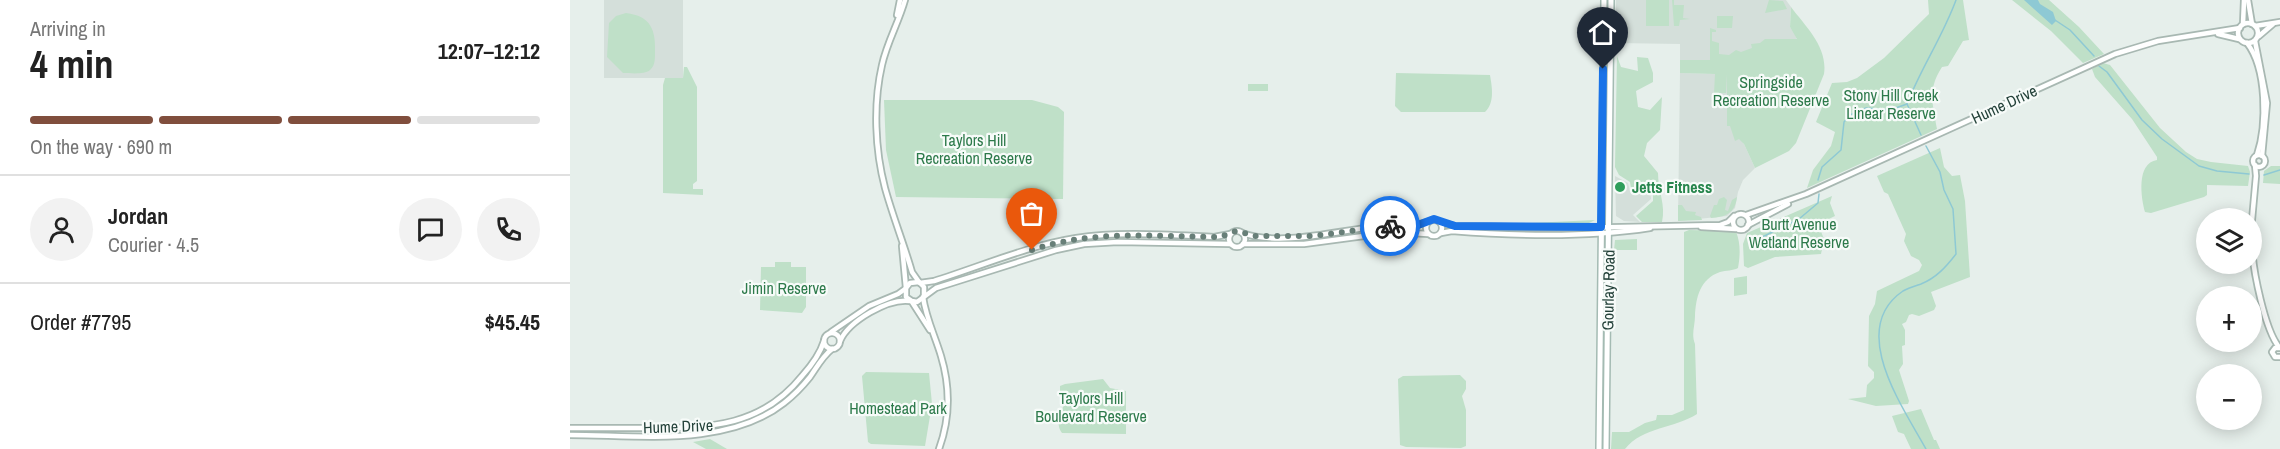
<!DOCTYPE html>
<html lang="en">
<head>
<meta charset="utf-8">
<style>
	:root { --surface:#fff; --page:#f2f2f2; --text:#222; --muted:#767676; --line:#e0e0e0; --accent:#804e3d }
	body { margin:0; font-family:"Archivo Narrow",sans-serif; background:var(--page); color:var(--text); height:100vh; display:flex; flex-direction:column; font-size:22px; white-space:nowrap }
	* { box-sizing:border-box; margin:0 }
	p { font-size:20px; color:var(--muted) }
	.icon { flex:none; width:33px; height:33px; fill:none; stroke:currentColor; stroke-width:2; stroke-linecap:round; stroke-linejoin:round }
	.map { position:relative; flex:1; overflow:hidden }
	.drawer { display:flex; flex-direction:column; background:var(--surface); width:570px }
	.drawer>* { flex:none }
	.buttons { position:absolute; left:1626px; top:208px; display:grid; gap:12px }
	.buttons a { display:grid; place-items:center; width:66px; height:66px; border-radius:50%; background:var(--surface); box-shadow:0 3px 15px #0003; font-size:30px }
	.pin { position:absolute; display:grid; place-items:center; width:51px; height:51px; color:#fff; margin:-62px -26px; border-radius:50% 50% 50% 0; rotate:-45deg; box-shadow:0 0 6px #0007 }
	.pin .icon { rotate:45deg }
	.courier { position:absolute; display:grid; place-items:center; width:60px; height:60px; margin:-30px; border:4px solid #1a73e8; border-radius:50%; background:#fff; color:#222; box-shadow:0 2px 8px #0007 }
	.head em { font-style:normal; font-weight:700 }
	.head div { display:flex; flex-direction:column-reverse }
	.head { display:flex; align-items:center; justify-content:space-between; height:102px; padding:0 30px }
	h1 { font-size:39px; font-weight:700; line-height:45px }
	.bar { display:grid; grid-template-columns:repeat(4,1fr); gap:9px 6px; align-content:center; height:72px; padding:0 30px }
	.bar i { height:8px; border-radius:4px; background:var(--line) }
	.bar .active { background:var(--accent) }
	.bar p { grid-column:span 4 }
	.line { display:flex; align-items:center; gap:15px; padding:0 30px; border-top:2px solid var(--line) }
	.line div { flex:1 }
	.round { display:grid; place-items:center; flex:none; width:63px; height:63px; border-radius:32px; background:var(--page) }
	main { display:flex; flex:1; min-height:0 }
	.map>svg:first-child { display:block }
</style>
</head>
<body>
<main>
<section class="drawer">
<div class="head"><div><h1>4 min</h1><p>Arriving in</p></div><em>12:07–12:12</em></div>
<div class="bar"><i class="active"></i><i class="active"></i><i class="active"></i><i></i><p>On the way · 690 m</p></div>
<div class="line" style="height:108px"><a class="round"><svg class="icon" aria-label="person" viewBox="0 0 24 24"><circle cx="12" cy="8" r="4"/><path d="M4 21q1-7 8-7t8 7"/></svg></a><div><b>Jordan</b><p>Courier · 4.5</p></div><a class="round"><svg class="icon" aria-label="chat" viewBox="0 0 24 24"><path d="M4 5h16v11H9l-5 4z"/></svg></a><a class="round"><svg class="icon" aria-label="phone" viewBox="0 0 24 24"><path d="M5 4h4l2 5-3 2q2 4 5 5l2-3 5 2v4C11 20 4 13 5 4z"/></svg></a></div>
<div class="line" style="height:78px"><div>Order #7795</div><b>$45.45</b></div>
</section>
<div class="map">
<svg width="1710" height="449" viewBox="0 0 1710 449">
	<rect width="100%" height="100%" fill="#e6efeb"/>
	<g fill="#d4dfda">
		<rect x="34" y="0" width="79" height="78"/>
		<path d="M1046 0H1216L1221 7 1220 27 1228 38 1170 61 1110 60V44L1046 43Z"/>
		<path d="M1110 73 1158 74 1160 125 1174 144 1185 168 1173 180 1168 192 1165 208 1157 216 1108 221Z"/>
		<path d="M1045 176 1058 183 1060 191 1080 187 1081 199 1063 215 1070 222 1054 221 1046 216Z"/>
	</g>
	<g fill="#bfe0c8">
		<rect x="1076" y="0" width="23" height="26"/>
		<path d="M1102 0H1104V5H1114L1113 18 1120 19 1110 20 1109 26H1104Z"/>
		<path d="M1199 0 1213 1 1217 9 1195 13Z"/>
		<path d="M1358 0H1393L1399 40 1393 41 1378 66 1372 67C1357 90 1363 104 1367 129L1237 188 1243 170 1261 146 1265 132 1246 122 1262 83 1277 82 1287 78 1314 58 1359 14Z"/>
		<path d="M1442 0H1479L1509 27 1534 54 1513 63 1481 31Z"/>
		<path d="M1221 7C1236 27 1258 47 1254 74L1226 143 1219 151 1185 168 1174 144 1169 139 1165 141 1160 126H1157V74L1156 93H1144L1145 74 1110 73V60H1140V28L1146 30V32H1142V41L1149 43V54L1159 55 1166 50 1171 52 1182 48 1181 44 1190 43 1195 39H1227L1220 27Z"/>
		<path d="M56 13C81 16 86 30 85 53 85 59 85 66 80 70 74 75 60 73 53 73L37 57 39 23 46 16Z"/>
		<path d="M1147 16H1163L1162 28H1147Z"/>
		<path d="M1047 56 1051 67 1068 71 1067 57 1078 58 1083 73V82L1066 91 1068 107 1080 110 1092 97 1090 130 1077 143 1074 156 1088 173C1088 191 1096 205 1092 222H1072L1066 216 1083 201V186L1073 185 1061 188 1060 182 1049 175 1045 167Z"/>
		<path d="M1533 63 1540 65 1590 128 1616 152 1627 159 1641 162 1678 166 1680 172 1678 186 1637 185V195L1634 197 1581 213 1575 212C1571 198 1566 163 1587 160V157L1562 119 1525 77 1522 69Z"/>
		<path d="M114 67H117L127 87V181L123 184V189H133V195L93 193V85L95 78H113Z"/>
		<path d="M826 73 920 75C922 87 925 103 915 112H831L825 106Z"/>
		<rect x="678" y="84" width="20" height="7"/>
		<path d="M314 100H462L488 107 494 112 493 199 326 197 316 150Z"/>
		<path d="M1370 148 1374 167 1382 176 1390 175 1395 201 1400 277 1361 292 1366 306 1364 310 1349 316 1342 314 1339 315 1336 322 1332 324 1335 330V345L1332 346 1333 364 1329 370 1339 401 1338 404 1306 406 1278 399 1296 397 1297 385 1304 378V372L1298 366 1299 316 1305 304 1307 291 1349 271 1352 265 1349 260 1341 256 1334 241 1336 234 1318 194 1314 192 1307 176Z"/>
		<path d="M1701 166H1710V184L1693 183 1694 171Z"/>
		<path d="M1262 196 1260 203 1265 216 1248 224 1254 239 1251 254 1205 257 1178 268 1174 266 1173 244 1177 233Z"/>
		<path d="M1154 197 1157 200 1155 210 1158 211 1162 200 1167 197C1165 213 1156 217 1141 218L1140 216 1144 205H1147L1149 199Z"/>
		<path d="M1108 205H1112L1116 211 1126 212 1125 215 1131 217 1132 220 1108 221Z"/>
		<path d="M1025 220 1017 224H1002L981 231 962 230 961 223Z"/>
		<path d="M1119 230 1162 231 1166 232C1171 243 1170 257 1168 268 1163 271 1156 270 1150 272 1130 279 1126 297 1125 316 1125 326 1121 334 1125 344L1127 414C1106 428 1072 427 1055 449H1041L1042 432H1059L1075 423 1086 420 1087 415H1102L1114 410V232Z"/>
		<path d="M1067 239V250H1044L1045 240Z"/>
		<path d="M205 262H221V267H236V307L232 313 190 310 191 267H205Z"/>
		<path d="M1177 276V294L1164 296V278Z"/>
		<path d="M296 372 359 373 362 404 355 446 301 444 298 442 292 376Z"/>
		<path d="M890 375 896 381V389L892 396 896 410V446L891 448 836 447 830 445 828 379 833 376Z"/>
		<path d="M533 379 540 388 556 391V434L492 433C485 424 491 413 494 404L490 394V386L495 384Z"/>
		<path d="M1351 409 1364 440H1366L1370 449H1341L1334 434 1328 432 1322 416Z"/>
		<path d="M140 439 157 449H136L123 442Z"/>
	</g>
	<path fill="#8ec9d4" d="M1454 0H1468L1470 4 1483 12 1486 21 1482 25Z"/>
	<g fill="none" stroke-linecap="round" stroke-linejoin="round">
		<g stroke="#8ec9d4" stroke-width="1.5">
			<path d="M1485 20 1500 30 1524 56"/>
			<path d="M1529 66 1537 72 1572 120 1592 139 1629 166 1647 171 1679 174"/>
			<path d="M1351 135 1337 104C1351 68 1373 36 1386 0"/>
			<path d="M1356 146 1370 172 1374 190 1383 209 1386 254C1376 267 1366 278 1351 284 1345 286 1338 288 1333 291 1277 329 1333 407 1356 449"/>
			<path d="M1694 175 1710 170"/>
			<path d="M1248 180 1252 167 1271 150 1274 122 1280 115 1296 108 1320 110 1337 104"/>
			<path d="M1182 242 1229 219 1248 203 1249 194"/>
		</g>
		<g stroke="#a8b8b2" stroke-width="8">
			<g id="tertiary">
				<path d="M335 0C329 22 317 42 312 65 303 104 305 150 315 188 323 217 334 244 342 272L349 282"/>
				<path d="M1678 0 1682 24"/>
				<path d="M327 15 330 0"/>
				<circle cx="1678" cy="33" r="10"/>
				<path d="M1673 24 1674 0"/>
				<path d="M1685 26 1710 22"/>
				<path d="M1648 34 1669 39"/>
				<path d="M1689 36 1703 24"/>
				<path d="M1685 41 1697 103 1692 156"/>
				<path d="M1677 43C1697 69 1697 125 1687 155"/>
				<circle cx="1689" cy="161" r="6"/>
				<circle cx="1171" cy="222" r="8"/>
				<path d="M1176 215 1236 194 1545 54 1588 41 1670 28"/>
				<circle cx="864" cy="228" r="8"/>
				<path d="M1682 220 1686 176 1685 165"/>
				<path d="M870 222 885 226 1002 228 1150 225 1158 222 1164 216"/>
				<path d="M1178 225 1218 204"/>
				<path d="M1131 227 1166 229"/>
				<circle cx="667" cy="239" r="8"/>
				<path d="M672 233C712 247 769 230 811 226 826 225 843 228 857 222"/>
				<path d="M871 233 882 231C946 236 1016 238 1080 228"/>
				<path d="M673 244H734L824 232 858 234"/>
				<path d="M332 246 336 288"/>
				<path d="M1682 247C1683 271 1695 330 1709 347"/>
				<path d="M350 283 364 281C409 267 460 245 506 238 549 231 600 235 644 237L660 234"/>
				<path d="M354 296V287L349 282 340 283 336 288V297L342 301 347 302 366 288 486 250 514 244 548 242 660 244"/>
				<path d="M353 297C356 318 365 336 371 356 380 386 380 419 369 449"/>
				<path d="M342 302 360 330"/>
				<path d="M261 332 299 306 328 294 335 289"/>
				<circle cx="262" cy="341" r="8"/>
				<path d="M270 341C279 321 318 298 340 301"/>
				<path d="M1710 348H1705L1702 352 1705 357H1710"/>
				<path d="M0 428C28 428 55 428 83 428 141 428 192 426 232 376 241 366 250 354 254 341"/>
				<path d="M0 435C68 435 157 448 214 403 223 396 232 387 240 377 247 367 252 357 262 349"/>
			</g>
		</g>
		<g stroke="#a4bbb3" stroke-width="8">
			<g id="secondary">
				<path d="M1029 449 1034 0"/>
				<path d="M1036 449 1041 0"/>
			</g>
		</g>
		<use href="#tertiary" stroke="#fff" stroke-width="4.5"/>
		<use href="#secondary" stroke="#fff" stroke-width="5"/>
	</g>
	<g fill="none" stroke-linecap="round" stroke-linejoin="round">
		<path stroke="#687f78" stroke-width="6" stroke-dasharray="0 10.8" d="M462 250C524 229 586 237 650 237L666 231 686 236H743L820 226"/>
		<path stroke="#1a73e8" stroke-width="8" d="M820 226 848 225 864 219 885 226 1031 227 1033 69"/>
	</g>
	<circle fill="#2e9e5b" stroke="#f7fbf9" stroke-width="2" cx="1050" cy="187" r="6"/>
	<g text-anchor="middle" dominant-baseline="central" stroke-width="4.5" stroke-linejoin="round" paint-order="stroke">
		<g font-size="16" fill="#2d7a4b" stroke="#f7fbf9">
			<text x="1201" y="82">Springside<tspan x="1201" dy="18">Recreation Reserve</tspan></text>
			<text x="1321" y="95">Stony Hill Creek<tspan x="1321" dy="18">Linear Reserve</tspan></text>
			<text x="404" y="140">Taylors Hill<tspan x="404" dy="18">Recreation Reserve</tspan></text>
			<text x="1229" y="224">Burtt Avenue<tspan x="1229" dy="18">Wetland Reserve</tspan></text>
			<text x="214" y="288">Jimin Reserve</text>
			<text x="521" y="398">Taylors Hill<tspan x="521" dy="18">Boulevard Reserve</tspan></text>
			<text x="328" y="408">Homestead Park</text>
		</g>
		<g font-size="16" fill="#24423a" stroke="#f7fbf9">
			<text transform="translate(1434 104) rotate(-25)">Hume Drive</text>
			<text transform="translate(1038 290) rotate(-89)">Gourlay Road</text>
			<text transform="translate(108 426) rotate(-2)">Hume Drive</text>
		</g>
		<g font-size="16" font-weight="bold" fill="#27864d" stroke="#f7fbf9" text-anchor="start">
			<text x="1062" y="187">Jetts Fitness</text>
		</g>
	</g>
</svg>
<div class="buttons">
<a><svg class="icon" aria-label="layers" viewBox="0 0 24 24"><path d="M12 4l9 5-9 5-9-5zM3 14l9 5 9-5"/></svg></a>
<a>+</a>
<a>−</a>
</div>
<div class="pin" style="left:462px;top:250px;background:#ea580c"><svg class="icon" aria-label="bag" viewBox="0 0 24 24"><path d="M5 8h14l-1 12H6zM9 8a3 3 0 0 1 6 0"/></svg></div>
<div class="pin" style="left:1033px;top:69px;background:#1f2937"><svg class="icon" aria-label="home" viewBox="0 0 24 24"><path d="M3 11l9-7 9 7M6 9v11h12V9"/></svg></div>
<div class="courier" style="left:820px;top:226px"><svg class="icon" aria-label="bike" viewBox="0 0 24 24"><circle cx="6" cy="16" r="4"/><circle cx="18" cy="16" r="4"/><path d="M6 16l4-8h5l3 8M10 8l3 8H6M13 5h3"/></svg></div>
</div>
</main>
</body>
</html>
